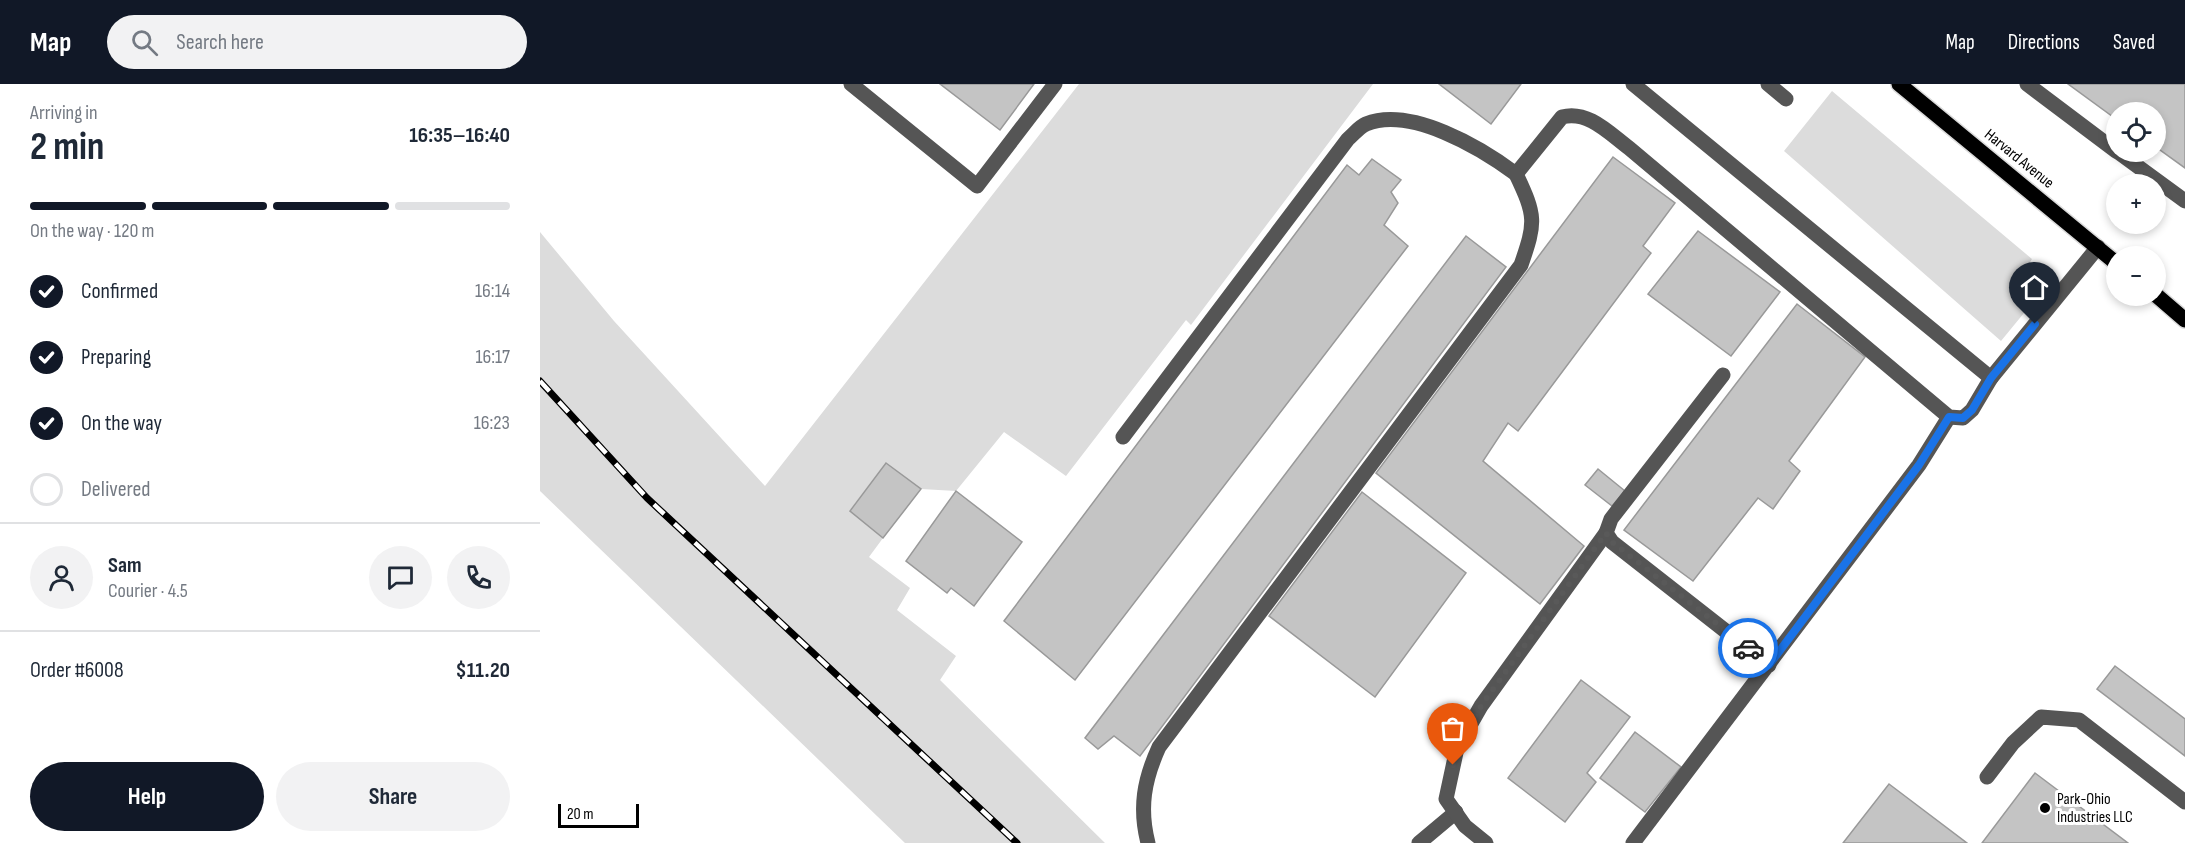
<!DOCTYPE html>
<html lang="en">
<head>
<meta charset="utf-8">
<style>
	:root { --surface:#fff; --page:#f2f2f3; --text:#1f2937; --muted:#747a83; --line:#e0e1e3; --accent:#111827 }
	body { margin:0; font-family:"Sofia Sans Condensed",sans-serif; background:var(--page); color:var(--text); height:100vh; display:flex; flex-direction:column; font-size:22px; white-space:nowrap }
	* { box-sizing:border-box; margin:0 }
	p { font-size:20px; color:var(--muted) }
	.icon { flex:none; width:33px; height:33px; fill:none; stroke:currentColor; stroke-width:2; stroke-linecap:round; stroke-linejoin:round }
	.map { position:relative; flex:1; overflow:hidden }
	.sheet { display:flex; flex-direction:column; background:var(--surface); width:540px }
	.sheet>* { flex:none }
	.buttons { position:absolute; left:1566px; top:18px; display:grid; gap:12px }
	.buttons a { display:grid; place-items:center; width:60px; height:60px; border-radius:50%; background:var(--surface); box-shadow:0 3px 9px #0003; font-size:30px }
	.scale { position:absolute; left:18px; bottom:15px; width:81px; box-sizing:border-box; padding-left:6px; border:3px solid #000; border-top:0; font-size:16px; line-height:21px; white-space:nowrap; color:#000; -webkit-text-stroke:4px #fff; paint-order:stroke }
	.pin { position:absolute; display:grid; place-items:center; width:51px; height:51px; color:#fff; margin:-62px -26px; border-radius:50% 50% 50% 0; rotate:-45deg; box-shadow:0 0 6px #0007 }
	.pin .icon { rotate:45deg }
	.courier { position:absolute; display:grid; place-items:center; width:60px; height:60px; margin:-30px; border:4px solid #1a73e8; border-radius:50%; background:#fff; color:#222; box-shadow:0 2px 8px #0007 }
	.summary em { font-style:normal; font-weight:700 }
	.summary div { display:flex; flex-direction:column-reverse }
	.summary { display:flex; align-items:center; justify-content:space-between; height:102px; padding:0 30px }
	h1 { font-size:39px; font-weight:700; line-height:45px }
	.bar { display:grid; grid-template-columns:repeat(4,1fr); gap:9px 6px; align-content:center; height:72px; padding:0 30px }
	.bar i { height:8px; border-radius:4px; background:var(--line) }
	.bar .current { background:var(--accent) }
	.bar p { grid-column:span 4 }
	.line { display:flex; align-items:center; gap:15px; padding:0 30px; border-top:2px solid var(--line) }
	.line div { flex:1 }
	.round { display:grid; place-items:center; flex:none; width:63px; height:63px; border-radius:32px; background:var(--page) }
	ol { padding:0 30px; list-style:none }
	li { display:flex; align-items:center; gap:18px; height:66px }
	li p { margin-inline-start:auto }
	li .icon { padding:6px; border-radius:50%; background:var(--accent); color:#fff; stroke-width:4 }
	li:last-child { color:var(--muted) }
	li i { width:33px; height:33px; border:3px solid var(--line); border-radius:50% }
	.action { display:flex; gap:12px; margin-top:auto; padding:12px 30px }
	.action a { flex:1; height:69px; border-radius:36px; background:var(--accent); color:#fff; font-size:24px; font-weight:700; line-height:69px; text-align:center }
	.action a+a { background:var(--page); color:var(--text) }
	header { display:flex; align-items:center; gap:36px; box-sizing:border-box; height:84px; padding:0 30px; background:var(--accent); color:#fff }
	header strong { font-size:28px }
	nav { display:flex; gap:33px; margin-inline-start:auto; font-size:21px }
	.search { width:420px; height:54px; background:var(--page); display:flex; align-items:center; gap:15px; box-sizing:border-box; padding:0 21px; border-radius:33px; color:var(--muted); font-size:22px }
	main { display:flex; flex:1; min-height:0 }
	.map>svg:first-child { display:block }
</style>
</head>
<body>
<header>
<strong>Map</strong>
<div class="search"><svg class="icon" aria-label="search" viewBox="0 0 24 24"><circle cx="10" cy="10" r="6"/><path d="M15 15l6 6"/></svg>Search here</div>
<nav><a>Map</a><a>Directions</a><a>Saved</a></nav>
</header>
<main>
<section class="sheet">
<div class="summary"><div><h1>2 min</h1><p>Arriving in</p></div><em>16:35–16:40</em></div>
<div class="bar"><i class="current"></i><i class="current"></i><i class="current"></i><i></i><p>On the way · 120 m</p></div>
<ol>
<li><svg class="icon" aria-label="check" viewBox="0 0 24 24"><path d="M5 12l5 5 9-10"/></svg>Confirmed<p>16:14</p></li>
<li><svg class="icon" aria-label="check" viewBox="0 0 24 24"><path d="M5 12l5 5 9-10"/></svg>Preparing<p>16:17</p></li>
<li><svg class="icon" aria-label="check" viewBox="0 0 24 24"><path d="M5 12l5 5 9-10"/></svg>On the way<p>16:23</p></li>
<li><i></i>Delivered</li>
</ol>
<div class="line" style="height:108px"><a class="round"><svg class="icon" aria-label="person" viewBox="0 0 24 24"><circle cx="12" cy="8" r="4"/><path d="M4 21q1-7 8-7t8 7"/></svg></a><div><b>Sam</b><p>Courier · 4.5</p></div><a class="round"><svg class="icon" aria-label="chat" viewBox="0 0 24 24"><path d="M4 5h16v11H9l-5 4z"/></svg></a><a class="round"><svg class="icon" aria-label="phone" viewBox="0 0 24 24"><path d="M5 4h4l2 5-3 2q2 4 5 5l2-3 5 2v4C11 20 4 13 5 4z"/></svg></a></div>
<div class="line" style="height:78px"><div>Order #6008</div><b>$11.20</b></div>
<div class="action"><a>Help</a><a>Share</a></div>
</section>
<div class="map">
<svg width="1645" height="759" viewBox="0 0 1645 759">
	<rect width="100%" height="100%" fill="#fff"/>
	<g fill="#dcdcdc">
		<path d="M539 0H833L651 241 646 236 526 392 464 348 416 407 381 405 346 379 310 426 343 454 329 473 370 504 357 526 416 572 400 596 565 759H365L0 407V148L74 237 225 402Z"/>
		<path d="M1292 7 1492 175 1486 185 1502 199 1493 218 1461 257 1244 67Z"/>
	</g>
	<g fill="#c4c4c4" stroke="#999" stroke-width="1.5">
		<path d="M400 0H494L460 46Z"/>
		<path d="M899 0H981L951 40Z"/>
		<path d="M1528 0H1645V84L1616 63V28H1576V35Z"/>
		<path d="M1073 73 1135 119 1103 162 1111 169 978 347 968 339 943 377 1044 462 1000 520 836 389Z"/>
		<path d="M832 75 861 96 851 108 858 119 844 141 868 162 535 596 464 537 807 81 819 91Z"/>
		<path d="M1158 147 1240 208 1191 272 1108 210Z"/>
		<path d="M926 152 966 183 600 672 574 652 558 665 545 654Z"/>
		<path d="M1257 220 1325 273 1249 377 1260 387 1233 425 1218 414 1153 497 1084 446Z"/>
		<path d="M346 379 381 405 343 454 310 427Z"/>
		<path d="M1058 385 1085 407 1072 422 1045 401Z"/>
		<path d="M416 407 482 458 434 522 411 504 407 509 366 477Z"/>
		<path d="M822 408 926 489 835 613 729 532Z"/>
		<path d="M1575 582 1645 635V672L1557 605Z"/>
		<path d="M1041 596 1090 633 1047 689 1056 698 1025 738 968 694Z"/>
		<path d="M1095 648 1141 683 1105 728 1060 694Z"/>
		<path d="M1495 689 1588 759H1442Z"/>
		<path d="M1349 700 1427 759H1303Z"/>
	</g>
	<g fill="none" stroke-linecap="round" stroke-linejoin="round">
		<g stroke="#dbdbdb" stroke-width="18">
			<g id="major">
				<path d="M1359 0 1576 179"/>
				<path d="M1616 211 1645 236"/>
			</g>
		</g>
		<g stroke="#555" stroke-width="15">
			<path d="M311 0 437 102 515 0"/>
			<path d="M1093 0 1451 294 1558 163"/>
			<path d="M1228 0 1246 15"/>
			<path d="M1487 0 1576 67"/>
			<path d="M1578 68 1645 117"/>
			<path d="M1183 291 1071 435 1066 449 1072 458 1229 581"/>
			<path d="M583 353 808 55C813 51 819 43 826 40 871 22 941 64 976 90L1022 33C1048 26 1069 49 1089 64L1409 333 1423 334 1432 326 1451 294"/>
			<path d="M1447 693 1473 659 1501 633 1539 636 1645 718"/>
			<path d="M608 759C599 724 604 696 619 663L981 181C996 138 996 132 976 90"/>
			<path d="M879 759 916 728"/>
			<path d="M946 759 925 742 906 715 917 664 941 622 1066 449"/>
			<path d="M1093 759 1379 381 1409 333"/>
		</g>
		<use href="#major" stroke="#000" stroke-width="15"/>
		<g stroke="#000" stroke-width="7">
			<path id="rail" d="M0 297 107 414 477 759"/>
		</g>
		<use href="#rail" stroke="#fff" stroke-width="4.5" stroke-dasharray="14" stroke-linecap="butt"/>
	</g>
	<g fill="none" stroke-linecap="round" stroke-linejoin="round">
		<path stroke="#595959" stroke-width="6" stroke-dasharray="0 10.8" d="M913 681 917 664 941 622 1066 449 1072 458 1208 564"/>
		<path stroke="#1a73e8" stroke-width="8" d="M1208 564 1229 581 1379 381 1409 333 1423 334 1432 326 1451 294 1495 240"/>
	</g>
	<circle fill="#000" stroke="#fff" stroke-width="2" cx="1505" cy="724" r="6"/>
	<g text-anchor="middle" dominant-baseline="central" stroke-width="6" stroke-linejoin="round" paint-order="stroke">
		<g font-size="16" fill="#000" stroke="#fff">
			<text transform="translate(1479 75) rotate(39)">Harvard Avenue</text>
		</g>
		<g font-size="16" fill="#000" stroke="#fff" text-anchor="start">
			<text x="1517" y="715">Park-Ohio<tspan x="1517" dy="18">Industries LLC</tspan></text>
		</g>
	</g>
</svg>
<div class="buttons">
<a><svg class="icon" aria-label="locate" viewBox="0 0 24 24"><circle cx="12" cy="12" r="6"/><path d="M12 2v4M12 18v4M2 12h4M18 12h4"/></svg></a>
<a>+</a>
<a>−</a>
</div>
<div class="scale">20 m</div>
<div class="pin" style="left:913px;top:681px;background:#ea580c"><svg class="icon" aria-label="bag" viewBox="0 0 24 24"><path d="M5 8h14l-1 12H6zM9 8a3 3 0 0 1 6 0"/></svg></div>
<div class="pin" style="left:1495px;top:240px;background:#1f2937"><svg class="icon" aria-label="home" viewBox="0 0 24 24"><path d="M3 11l9-7 9 7M6 9v11h12V9"/></svg></div>
<div class="courier" style="left:1208px;top:564px"><svg class="icon" aria-label="car" viewBox="0 0 24 24"><path d="M5 17H2v-5l4-1 3-4h7l3 4 3 1v5h-3M9 17h6M6 11h13"/><circle cx="7" cy="17" r="2"/><circle cx="17" cy="17" r="2"/></svg></div>
</div>
</main>
</body>
</html>
